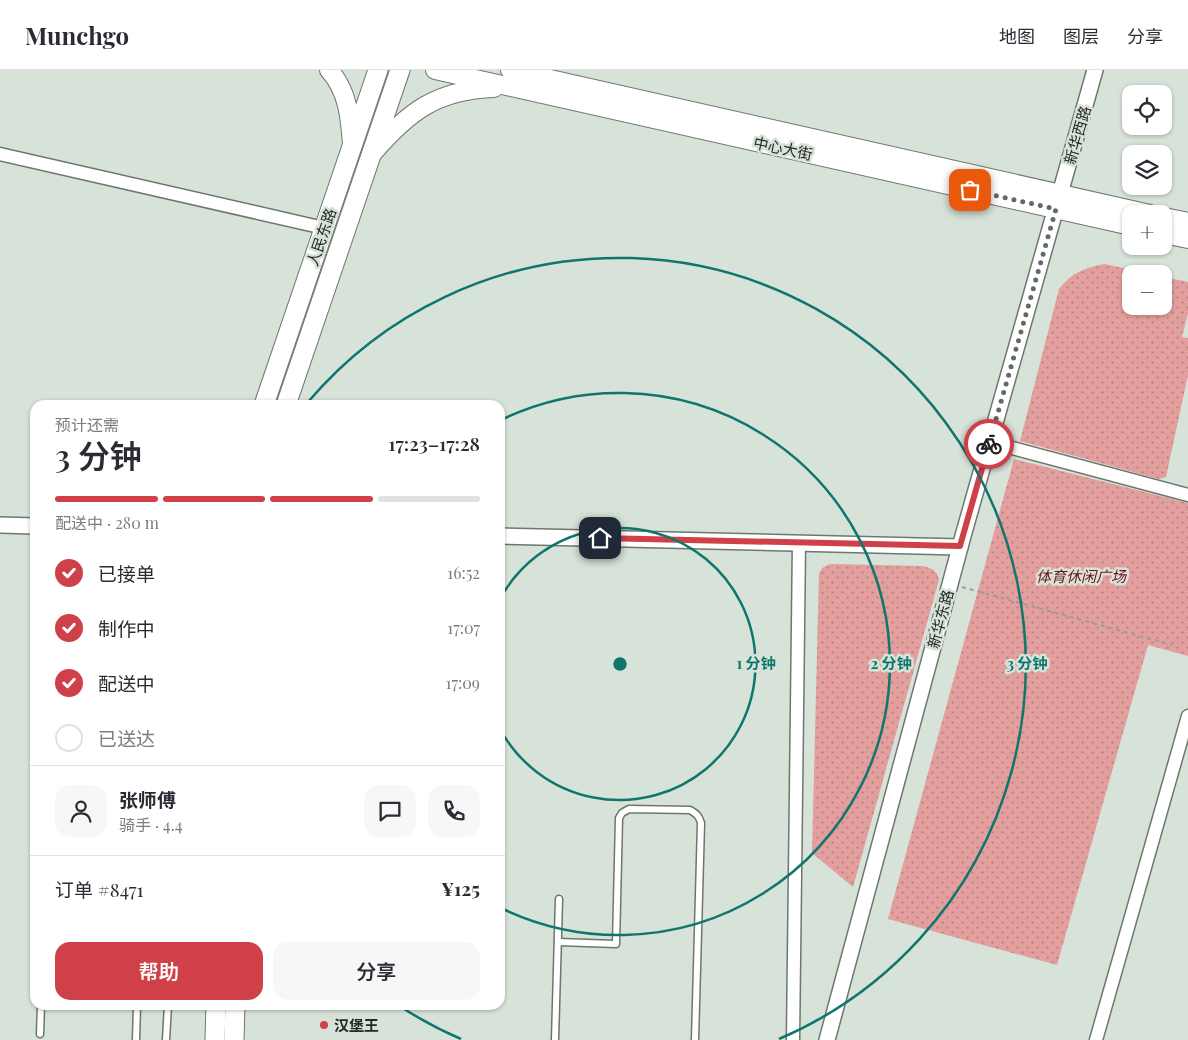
<!DOCTYPE html>
<html lang="zh">
<head>
<meta charset="utf-8">
<style>
	:root { --surface:#fff; --page:#f7f7f7; --text:#2b2b33; --muted:#7c7c81; --line:#e1e1e2; --accent:#cf4048 }
	body { margin:0; font-family:"Playfair Display","Noto Sans SC",serif; background:var(--page); color:var(--text); height:100vh; display:flex; flex-direction:column; font-size:19px; white-space:nowrap }
	* { box-sizing:border-box; margin:0 }
	p { font-size:16px; color:var(--muted) }
	.icon { flex:none; width:28px; height:28px; fill:none; stroke:currentColor; stroke-width:2; stroke-linecap:round; stroke-linejoin:round }
	.map { position:relative; flex:1; overflow:hidden }
	.details { position:absolute; left:30px; top:330px; width:475px; height:610px; display:flex; flex-direction:column; background:var(--surface); border-radius:15px; box-shadow:0 1px 4px #0004 }
	.details>* { flex:none }
	.controls { position:absolute; left:1122px; top:15px; display:grid; gap:10px }
	.controls a { display:grid; place-items:center; width:50px; height:50px; border-radius:10px; background:var(--surface); box-shadow:0 1px 4px #0004; font-size:25px }
	.pin { position:absolute; display:grid; place-items:center; width:42px; height:42px; color:#fff; margin:-21px; border-radius:10px; box-shadow:0 2px 8px #0006 }
	.courier { position:absolute; display:grid; place-items:center; width:50px; height:50px; margin:-25px; border:4px solid #cf4048; border-radius:50%; background:#fff; color:#222; box-shadow:0 1px 6px #0007 }
	.overview em { font-style:normal; font-weight:600 }
	.overview div { display:flex; flex-direction:column-reverse }
	.overview { display:flex; align-items:center; justify-content:space-between; height:85px; padding:0 25px }
	h1 { font-size:32px; font-weight:600; line-height:38px }
	.bar { display:grid; grid-template-columns:repeat(4,1fr); gap:8px 5px; align-content:center; height:60px; padding:0 25px }
	.bar i { height:6px; border-radius:4px; background:var(--line) }
	.bar .on { background:var(--accent) }
	.bar p { grid-column:span 4 }
	.line { display:flex; align-items:center; gap:12px; padding:0 25px; border-top:1px solid var(--line) }
	.line div { flex:1 }
	.round { display:grid; place-items:center; flex:none; width:52px; height:52px; border-radius:15px; background:var(--page) }
	ol { padding:0 25px; list-style:none }
	li { display:flex; align-items:center; gap:15px; height:55px }
	li p { margin-inline-start:auto }
	li .icon { padding:5px; border-radius:50%; background:var(--accent); color:#fff; stroke-width:4 }
	li:last-child { color:var(--muted) }
	li i { width:28px; height:28px; border:2px solid var(--line); border-radius:50% }
	.action { display:flex; gap:10px; margin-top:auto; padding:10px 25px }
	.action a { flex:1; height:58px; border-radius:15px; background:var(--accent); color:#fff; font-size:20px; font-weight:600; line-height:58px; text-align:center }
	.action a+a { background:var(--page); color:var(--text) }
	header { display:flex; align-items:center; gap:30px; box-sizing:border-box; height:70px; padding:0 25px; background:var(--surface); border-bottom:1px solid var(--line) }
	header strong { font-size:24px }
	nav { display:flex; gap:28px; margin-inline-start:auto; font-size:18px }
	.map>svg:first-child { display:block }
</style>
</head>
<body>
<header>
<strong>Munchgo</strong>
<nav><a>地图</a><a>图层</a><a>分享</a></nav>
</header>
<div class="map">
<svg width="1188" height="970" viewBox="0 0 1188 970">
	<defs>
		<pattern id="park-dots" width="8" height="8" patternUnits="userSpaceOnUse" patternTransform="scale(1.25)"><rect width="8" height="8" fill="#e29f9d"/><path d="M2 2h.1M6 6h.1" fill="none" stroke="#b78280" stroke-width="1.8" stroke-linecap="round"/></pattern>
	</defs>
	<rect width="100%" height="100%" fill="#d7e2d8"/>
	<g fill="url(#park-dots)">
		<path d="M1105 194 1150 204H1131V236H1164V207L1188 212V243L1182 267 1188 268V305L1166 407 1159 409 1020 371 1059 219C1071 203 1086 197 1105 194Z"/>
		<path d="M1014 389 1188 433V586L1148 575 1057 895 888 849Z"/>
		<path d="M830 494 922 496C932 498 937 500 939 510L853 817 812 783 819 504 822 498Z"/>
	</g>
	<g fill="none" stroke-linecap="round" stroke-linejoin="round">
		<g stroke="#6d776e" stroke-width="9">
			<g id="service">
				<path d="M558 872 616 874 619 748 622 743 629 739 690 740C697 744 699 746 701 753L695 970"/>
				<path d="M40 964 41 935"/>
				<path d="M136 970 137 935"/>
				<path d="M166 970 168 935"/>
				<path d="M555 970 559 829"/>
			</g>
		</g>
		<g stroke="#6d776e" stroke-width="15">
			<g id="minor">
				<path d="M0 84 324 158"/>
				<path d="M990 372 1188 425"/>
				<path d="M793 970 799 473"/>
				<path d="M1096 970 1188 646"/>
			</g>
		</g>
		<g stroke="#6d776e" stroke-width="18">
			<g id="tertiary">
				<path d="M0 455 35 456"/>
				<path d="M500 466 960 477"/>
				<path d="M827 970 963 466 1095 0"/>
			</g>
		</g>
		<g stroke="#6d776e" stroke-width="20">
			<g id="secondary">
				<path d="M329 0C348 21 350 47 352 74"/>
				<path d="M435 0 1131 156"/>
				<path d="M510 0 1150 144"/>
				<path d="M372 84C408 42 436 20 494 18"/>
				<path d="M1164 147 1188 152"/>
				<path d="M1164 164 1188 169"/>
			</g>
		</g>
		<g stroke="#6d776e" stroke-width="21">
			<g id="primary">
				<path d="M264 335 378 0"/>
				<path d="M286 335 400 0"/>
				<path d="M215 970 216 935"/>
				<path d="M234 970 235 935"/>
			</g>
		</g>
		<path stroke="#979f98" stroke-width="2" stroke-dasharray="4 4" stroke-linecap="butt" d="M962 517 1172 575"/>
		<use href="#service" stroke="#fff" stroke-width="6"/>
		<use href="#minor" stroke="#fff" stroke-width="12"/>
		<use href="#tertiary" stroke="#fff" stroke-width="15"/>
		<use href="#secondary" stroke="#fff" stroke-width="18"/>
		<use href="#primary" stroke="#fff" stroke-width="19"/>
	</g>
	<g fill="none" stroke-linecap="round" stroke-linejoin="round">
		<path stroke="#636964" stroke-width="5" stroke-dasharray="0 9" d="M970 120 1056 139 989 374"/>
		<path stroke="#cf4048" stroke-width="6" d="M600 468 960 476 989 374"/>
	</g>
	<g fill="none" stroke="#0f766e" stroke-width="2.5">
		<path d="M500 529A136 136 0 1 1 500 659"/>
		<path d="M501 350A271 271 0 1 1 501 838"/>
		<path d="M461 969A407 407 0 0 1 398 935M308 332A407 407 0 1 1 779 969"/>
	</g>
	<circle fill="#cf4048" stroke="#d7e2d8" stroke-width="2" cx="324" cy="955" r="5"/>
	<g text-anchor="middle" dominant-baseline="central" stroke-width="5" stroke-linejoin="round" paint-order="stroke">
		<g font-size="15" fill="#242825" stroke="#d7e2d8">
			<text transform="translate(1077 65) rotate(-74)">新华西路</text>
			<text transform="translate(783 78) rotate(12)">中心大街</text>
			<text transform="translate(321 167) rotate(-71)">人民东路</text>
			<text transform="translate(940 549) rotate(-75)">新华东路</text>
		</g>
		<g font-size="15" font-style="italic" fill="#6f111b" stroke="#d7e2d8">
			<text x="1081" y="506">体育休闲广场</text>
		</g>
		<g font-size="15" font-weight="bold" fill="#242825" stroke="#d7e2d8" text-anchor="start">
			<text x="334" y="955">汉堡王</text>
		</g>
	</g>
	<circle cx="620" cy="594" r="8" fill="#0f766e" stroke="#d7e2d8" stroke-width="2.5"/>
	<g font-size="15" text-anchor="middle" font-weight="bold" fill="#0f766e" stroke="#d7e2d8" stroke-width="5" stroke-linejoin="round" paint-order="stroke">
		<text x="756" y="599">1 分钟</text>
		<text x="891" y="599">2 分钟</text>
		<text x="1027" y="599">3 分钟</text>
	</g>
</svg>
<div class="controls">
<a><svg class="icon" aria-label="locate" viewBox="0 0 24 24"><circle cx="12" cy="12" r="6"/><path d="M12 2v4M12 18v4M2 12h4M18 12h4"/></svg></a>
<a><svg class="icon" aria-label="layers" viewBox="0 0 24 24"><path d="M12 4l9 5-9 5-9-5zM3 14l9 5 9-5"/></svg></a>
<a>+</a>
<a>−</a>
</div>
<div class="pin" style="left:970px;top:120px;background:#ea580c"><svg class="icon" aria-label="bag" viewBox="0 0 24 24"><path d="M5 8h14l-1 12H6zM9 8a3 3 0 0 1 6 0"/></svg></div>
<div class="pin" style="left:600px;top:468px;background:#1f2937"><svg class="icon" aria-label="home" viewBox="0 0 24 24"><path d="M3 11l9-7 9 7M6 9v11h12V9"/></svg></div>
<div class="courier" style="left:989px;top:374px"><svg class="icon" aria-label="bike" viewBox="0 0 24 24"><circle cx="6" cy="16" r="4"/><circle cx="18" cy="16" r="4"/><path d="M6 16l4-8h5l3 8M10 8l3 8H6M13 5h3"/></svg></div>
<section class="details">
<div class="overview"><div><h1>3 分钟</h1><p>预计还需</p></div><em>17:23–17:28</em></div>
<div class="bar"><i class="on"></i><i class="on"></i><i class="on"></i><i></i><p>配送中 · 280 m</p></div>
<ol>
<li><svg class="icon" aria-label="check" viewBox="0 0 24 24"><path d="M5 12l5 5 9-10"/></svg>已接单<p>16:52</p></li>
<li><svg class="icon" aria-label="check" viewBox="0 0 24 24"><path d="M5 12l5 5 9-10"/></svg>制作中<p>17:07</p></li>
<li><svg class="icon" aria-label="check" viewBox="0 0 24 24"><path d="M5 12l5 5 9-10"/></svg>配送中<p>17:09</p></li>
<li><i></i>已送达</li>
</ol>
<div class="line" style="height:90px"><a class="round"><svg class="icon" aria-label="person" viewBox="0 0 24 24"><circle cx="12" cy="8" r="4"/><path d="M4 21q1-7 8-7t8 7"/></svg></a><div><b>张师傅</b><p>骑手 · 4.4</p></div><a class="round"><svg class="icon" aria-label="chat" viewBox="0 0 24 24"><path d="M4 5h16v11H9l-5 4z"/></svg></a><a class="round"><svg class="icon" aria-label="phone" viewBox="0 0 24 24"><path d="M5 4h4l2 5-3 2q2 4 5 5l2-3 5 2v4C11 20 4 13 5 4z"/></svg></a></div>
<div class="line" style="height:65px"><div>订单 #8471</div><b>¥125</b></div>
<div class="action"><a>帮助</a><a>分享</a></div>
</section>
</div>
</body>
</html>
